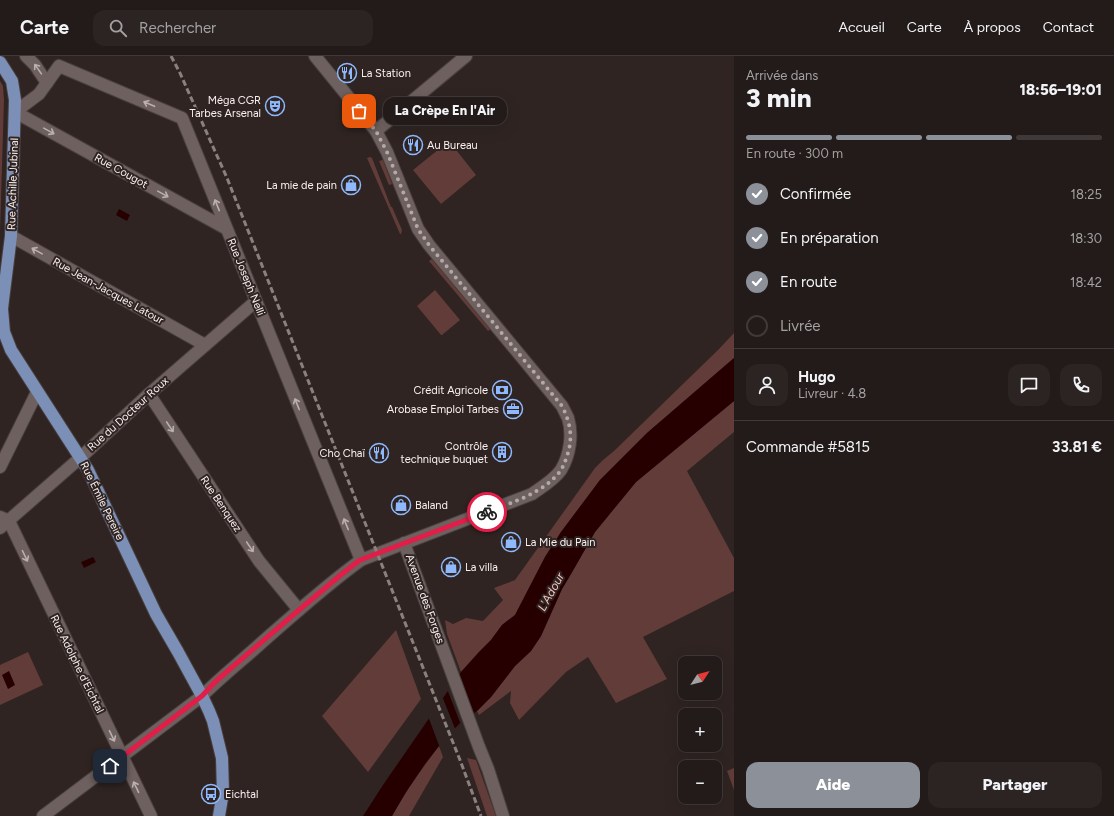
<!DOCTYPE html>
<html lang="fr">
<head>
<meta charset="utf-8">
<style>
	:root { --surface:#231b1a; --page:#2b2423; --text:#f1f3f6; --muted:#a3a1a2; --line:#403939; --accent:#8c9099 }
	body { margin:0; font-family:Figtree,sans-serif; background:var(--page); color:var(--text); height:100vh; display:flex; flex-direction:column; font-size:15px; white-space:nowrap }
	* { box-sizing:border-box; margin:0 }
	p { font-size:13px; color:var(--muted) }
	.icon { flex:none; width:22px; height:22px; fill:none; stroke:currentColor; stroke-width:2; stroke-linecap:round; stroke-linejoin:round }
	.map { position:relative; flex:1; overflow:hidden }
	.drawer { display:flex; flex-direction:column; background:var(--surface); width:380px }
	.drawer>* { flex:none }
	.needle { width:26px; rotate:54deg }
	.controls { position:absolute; left:678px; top:600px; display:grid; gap:8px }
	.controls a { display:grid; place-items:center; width:44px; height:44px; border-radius:8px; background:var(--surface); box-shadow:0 4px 16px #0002,0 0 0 1px var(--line); font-size:20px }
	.pin { position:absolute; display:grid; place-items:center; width:34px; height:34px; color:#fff; margin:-17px; border-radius:8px; box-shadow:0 2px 6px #0006 }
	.courier { position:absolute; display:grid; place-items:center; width:40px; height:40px; margin:-20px; border:3px solid #e11d48; border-radius:50%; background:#fff; color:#222; box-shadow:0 1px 5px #0007 }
	.bubble { position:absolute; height:28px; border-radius:12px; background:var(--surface); box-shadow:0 4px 16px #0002,0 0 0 1px var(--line); font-size:13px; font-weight:800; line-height:28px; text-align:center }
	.overview em { font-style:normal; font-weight:800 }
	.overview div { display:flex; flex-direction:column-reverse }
	.overview { display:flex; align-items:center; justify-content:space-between; height:68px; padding:0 12px }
	h1 { font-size:26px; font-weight:800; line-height:30px }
	.bar { display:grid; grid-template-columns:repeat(4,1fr); gap:6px 4px; align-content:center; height:48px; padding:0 12px }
	.bar i { height:5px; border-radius:3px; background:var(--line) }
	.bar .active { background:var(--accent) }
	.bar p { grid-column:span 4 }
	.line { display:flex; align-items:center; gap:10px; padding:0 12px; border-top:1px solid var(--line) }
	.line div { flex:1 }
	.round { display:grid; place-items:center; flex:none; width:42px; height:42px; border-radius:12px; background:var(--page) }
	ol { padding:0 12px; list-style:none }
	li { display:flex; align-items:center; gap:12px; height:44px }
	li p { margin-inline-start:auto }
	li .icon { padding:4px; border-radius:50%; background:var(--accent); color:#fff; stroke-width:4 }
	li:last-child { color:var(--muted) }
	li i { width:22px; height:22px; border:2px solid var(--line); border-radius:50% }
	.cta { display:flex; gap:8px; margin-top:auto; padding:8px 12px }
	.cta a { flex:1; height:46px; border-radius:12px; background:var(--accent); color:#fff; font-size:16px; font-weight:800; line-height:46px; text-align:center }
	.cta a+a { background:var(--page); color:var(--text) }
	header { display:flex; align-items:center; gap:24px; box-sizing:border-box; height:56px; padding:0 20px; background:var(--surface); border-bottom:1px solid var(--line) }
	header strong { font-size:19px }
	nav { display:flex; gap:22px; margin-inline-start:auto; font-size:14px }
	.search { width:280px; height:36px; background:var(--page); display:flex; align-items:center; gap:10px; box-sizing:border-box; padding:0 14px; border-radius:12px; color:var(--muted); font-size:15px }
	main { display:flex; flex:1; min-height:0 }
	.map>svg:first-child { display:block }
</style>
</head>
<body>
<header>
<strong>Carte</strong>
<div class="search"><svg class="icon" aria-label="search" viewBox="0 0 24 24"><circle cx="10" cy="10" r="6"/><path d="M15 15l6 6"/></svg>Rechercher</div>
<nav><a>Accueil</a><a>Carte</a><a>À propos</a><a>Contact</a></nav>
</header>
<main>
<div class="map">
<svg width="734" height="760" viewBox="0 0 734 760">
	<rect width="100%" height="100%" fill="#2f2422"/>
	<g fill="#613c38">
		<path d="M0 25 3 30 4 44 0 176Z"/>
		<path d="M449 85 476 119 441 148 413 114Z"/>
		<path d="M370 101 372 102 391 151H392L402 174 401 178H400L367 102Z"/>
		<path d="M383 104 392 128 389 129 379 105Z"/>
		<path d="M432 203 491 273 488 275 429 205Z"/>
		<path d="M435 234 460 264 442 279H441L417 250Z"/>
		<path d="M734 277V302L647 377 600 424 561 476 545 501 515 559 502 569 491 584 479 596 461 616 447 578 445 564 453 568 466 562 483 565 503 544 494 532 515 524 595 412 603 404 614 395 719 293Z"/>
		<path d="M734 345V376L687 415 734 502V535L643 581 667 623 616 647 588 601 566 616 519 664 510 647 511 635 479 659 477 655 491 641 515 610 531 595 541 580 562 533 571 518 595 476 636 426Z"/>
		<path d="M396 574 421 643 368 716 322 660Z"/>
		<path d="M28 596 43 629 0 649V609Z"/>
		<path d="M439 690 443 701 409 760H392C406 735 422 712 439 690Z"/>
		<path d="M467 702 476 704 496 760H487Z"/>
		<path d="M734 712V734L727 715Z"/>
	</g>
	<g fill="#260001">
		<path d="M119 153 130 159 127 165 116 159Z"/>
		<path d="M734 302V345L636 426 595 476 571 518 562 533 541 580 531 595 515 610 491 641 477 655 459 668 439 690 425 708 406 736 392 760H363L383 729 461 616 479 596 491 584 502 569 515 559 545 501 561 476 600 424 647 377Z"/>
		<path d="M93 501 96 506 84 512 81 506Z"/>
		<path d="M9 615 15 629 8 633 2 619Z"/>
	</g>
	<g fill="#2f2422">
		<path d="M458 617 474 660 461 669 447 633Z"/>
		<path d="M442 640 456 675 440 692 428 660Z"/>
	</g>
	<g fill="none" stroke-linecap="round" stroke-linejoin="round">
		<g stroke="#483f3e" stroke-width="14">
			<g id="minor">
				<path d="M26 0 35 9 47 27"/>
				<path d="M376 75 466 0"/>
				<path d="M227 173 15 56 39 38 59 10 182 62 361 504"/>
				<path d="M11 180 205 289"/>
				<path d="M149 338 259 505 299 554"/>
				<path d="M0 411 37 336"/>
				<path d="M0 461 9 465 151 760"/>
				<path d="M0 472 80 402 149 338 256 245"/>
				<path d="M404 487 479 691 488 713 503 760"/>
				<path d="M43 760 202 640C220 622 240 606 259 589 292 560 325 530 361 504L532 438C542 431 554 424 561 414 570 399 573 378 568 362 566 358 564 354 562 350L429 189 418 173 387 96 376 75 315 0"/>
			</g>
		</g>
		<g stroke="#483f3e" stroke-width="14">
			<path id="major" d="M0 6 12 25 15 44 11 180 3 244 2 253 4 276 11 294 88 414 156 558 178 596 202 640 209 655 213 665 222 702 223 736 219 760"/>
		</g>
		<use href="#minor" stroke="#6d605f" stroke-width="12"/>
		<use href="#major" stroke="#7c90b7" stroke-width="12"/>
		<path stroke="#8a817f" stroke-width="3" stroke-dasharray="6 3" stroke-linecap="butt" d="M171 0 180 17 227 122 460 704 481 760"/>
	</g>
	<defs><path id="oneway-shaft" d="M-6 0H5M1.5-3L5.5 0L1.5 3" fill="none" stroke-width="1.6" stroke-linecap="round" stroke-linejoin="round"/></defs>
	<g stroke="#b9b0af">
		<use href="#oneway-shaft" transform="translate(38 13) rotate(-125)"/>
		<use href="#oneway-shaft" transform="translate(149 48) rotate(-157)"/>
		<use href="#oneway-shaft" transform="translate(49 75) rotate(29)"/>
		<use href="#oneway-shaft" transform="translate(163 138) rotate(29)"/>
		<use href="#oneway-shaft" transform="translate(217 149) rotate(-112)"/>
		<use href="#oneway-shaft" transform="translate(37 195) rotate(-151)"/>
		<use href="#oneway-shaft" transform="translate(297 348) rotate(-112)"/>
		<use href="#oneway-shaft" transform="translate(170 371) rotate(56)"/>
		<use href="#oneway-shaft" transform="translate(346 468) rotate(-112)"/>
		<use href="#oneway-shaft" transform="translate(250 491) rotate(56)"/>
		<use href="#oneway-shaft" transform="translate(25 500) rotate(64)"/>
		<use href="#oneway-shaft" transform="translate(112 680) rotate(64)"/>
		<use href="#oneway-shaft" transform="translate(136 731) rotate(-116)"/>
	</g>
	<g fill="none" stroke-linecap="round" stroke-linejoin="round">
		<path stroke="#b2a9a8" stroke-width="4" stroke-dasharray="0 7.2" d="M359 55 376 75 387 96 418 173 429 189 562 350C570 366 573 380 568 397 566 403 564 409 561 414 546 436 511 447 487 456"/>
		<path stroke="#e11d48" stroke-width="5" d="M110 710 202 640 216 625 299 554 343 517 360 504 487 456"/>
	</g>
	<defs>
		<g id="restaurant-ring" transform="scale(1)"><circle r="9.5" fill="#2f2422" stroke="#8eb9fc" stroke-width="1.5"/><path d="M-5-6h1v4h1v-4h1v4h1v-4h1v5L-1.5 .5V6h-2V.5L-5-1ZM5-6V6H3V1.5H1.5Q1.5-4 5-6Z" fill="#8eb9fc"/></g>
		<g id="theatre-ring" transform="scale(1)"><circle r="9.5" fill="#2f2422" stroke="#8eb9fc" stroke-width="1.5"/><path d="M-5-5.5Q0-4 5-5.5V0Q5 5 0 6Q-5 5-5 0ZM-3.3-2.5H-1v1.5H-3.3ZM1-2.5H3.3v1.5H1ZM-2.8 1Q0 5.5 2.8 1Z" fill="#8eb9fc"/></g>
		<g id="shop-ring" transform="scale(1)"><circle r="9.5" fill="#2f2422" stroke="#8eb9fc" stroke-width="1.5"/><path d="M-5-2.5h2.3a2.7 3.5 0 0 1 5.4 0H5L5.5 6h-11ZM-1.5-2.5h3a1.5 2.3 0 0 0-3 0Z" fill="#8eb9fc"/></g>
		<g id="bank-ring" transform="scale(1)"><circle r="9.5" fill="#2f2422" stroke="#8eb9fc" stroke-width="1.5"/><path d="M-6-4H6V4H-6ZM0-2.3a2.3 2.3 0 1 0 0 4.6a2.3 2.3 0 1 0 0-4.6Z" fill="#8eb9fc"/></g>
		<g id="office-ring" transform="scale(1)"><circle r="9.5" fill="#2f2422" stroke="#8eb9fc" stroke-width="1.5"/><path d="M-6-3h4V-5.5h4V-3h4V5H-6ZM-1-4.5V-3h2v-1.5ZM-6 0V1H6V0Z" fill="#8eb9fc"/></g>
		<g id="building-ring" transform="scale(1)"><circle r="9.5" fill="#2f2422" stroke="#8eb9fc" stroke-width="1.5"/><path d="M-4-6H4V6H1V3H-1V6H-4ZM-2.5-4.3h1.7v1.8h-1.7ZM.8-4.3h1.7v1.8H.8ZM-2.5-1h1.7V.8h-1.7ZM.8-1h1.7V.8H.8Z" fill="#8eb9fc"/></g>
		<g id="bus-ring" transform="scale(1)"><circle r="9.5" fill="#2f2422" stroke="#8eb9fc" stroke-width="1.5"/><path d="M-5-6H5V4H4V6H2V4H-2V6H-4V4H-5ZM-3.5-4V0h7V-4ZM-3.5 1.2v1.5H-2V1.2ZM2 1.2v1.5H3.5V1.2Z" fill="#8eb9fc"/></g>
	</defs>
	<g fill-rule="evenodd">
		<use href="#restaurant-ring" x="347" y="17"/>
		<use href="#theatre-ring" x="275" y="50"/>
		<use href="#restaurant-ring" x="413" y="89"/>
		<use href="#shop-ring" x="351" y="129"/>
		<use href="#bank-ring" x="502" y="334"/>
		<use href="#office-ring" x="513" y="353"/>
		<use href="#building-ring" x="502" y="396"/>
		<use href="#restaurant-ring" x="379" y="397"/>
		<use href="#shop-ring" x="401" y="449"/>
		<use href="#shop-ring" x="511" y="486"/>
		<use href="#shop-ring" x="451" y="511"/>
		<use href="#bus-ring" x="211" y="738"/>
	</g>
	<g text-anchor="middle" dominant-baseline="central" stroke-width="4" stroke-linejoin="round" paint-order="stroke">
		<g font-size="11" fill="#f8f1f0" stroke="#2f2422" text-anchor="start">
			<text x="361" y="17">La Station</text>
			<text x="261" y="44" text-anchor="end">Méga CGR<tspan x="261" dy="13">Tarbes Arsenal</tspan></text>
			<text x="427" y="89">Au Bureau</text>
			<text x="337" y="129" text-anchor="end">La mie de pain</text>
			<text x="488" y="334" text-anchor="end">Crédit Agricole</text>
			<text x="499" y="353" text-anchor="end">Arobase Emploi Tarbes</text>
			<text x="488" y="390" text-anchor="end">Contrôle<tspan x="488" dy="13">technique buquet</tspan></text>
			<text x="365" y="397" text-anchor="end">Cho Chaï</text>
			<text x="415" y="449">Baland</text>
			<text x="525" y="486">La Mie du Pain</text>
			<text x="465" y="511">La villa</text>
			<text x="225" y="738">Eichtal</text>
		</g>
		<g font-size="11" fill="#f8f1f0" stroke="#2f2422">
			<text transform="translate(121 115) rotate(29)">Rue Cougot</text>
			<text transform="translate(13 128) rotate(-88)">Rue Achille Jubinal</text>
			<text transform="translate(246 221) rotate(68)">Rue Joseph Nelli</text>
			<text transform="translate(108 235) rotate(29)">Rue Jean-Jacques Latour</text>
			<text transform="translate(128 358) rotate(-42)">Rue du Docteur Roux</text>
			<text transform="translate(102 445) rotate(64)">Rue Émile Pereire</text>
			<text transform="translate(221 448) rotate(56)">Rue Benquez</text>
			<text transform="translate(425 543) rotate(70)">Avenue des Forges</text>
			<text transform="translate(77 608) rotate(64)">Rue Adolphe d'Eichtal</text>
		</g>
		<g font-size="12" font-style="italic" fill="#f6c2bc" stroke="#2f2422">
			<text transform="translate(551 536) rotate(-61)">L'Adour</text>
		</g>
	</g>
</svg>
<div class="controls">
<a><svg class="needle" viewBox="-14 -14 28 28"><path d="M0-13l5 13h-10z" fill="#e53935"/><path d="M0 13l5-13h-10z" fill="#a3a1a2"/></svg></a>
<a>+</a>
<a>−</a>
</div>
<div class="pin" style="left:359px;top:55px;background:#ea580c"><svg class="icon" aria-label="bag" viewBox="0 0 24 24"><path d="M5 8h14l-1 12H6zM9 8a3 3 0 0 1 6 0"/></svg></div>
<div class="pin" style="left:110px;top:710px;background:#1f2937"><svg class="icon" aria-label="home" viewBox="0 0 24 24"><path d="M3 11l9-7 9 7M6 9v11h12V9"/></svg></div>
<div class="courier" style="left:487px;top:456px"><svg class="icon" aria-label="bike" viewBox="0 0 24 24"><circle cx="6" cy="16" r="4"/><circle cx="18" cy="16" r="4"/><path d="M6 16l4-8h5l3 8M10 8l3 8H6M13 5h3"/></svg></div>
<div class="bubble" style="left:383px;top:41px;width:124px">La Crèpe En l'Air</div>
</div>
<section class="drawer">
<div class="overview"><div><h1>3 min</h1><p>Arrivée dans</p></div><em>18:56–19:01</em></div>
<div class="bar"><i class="active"></i><i class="active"></i><i class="active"></i><i></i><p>En route · 300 m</p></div>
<ol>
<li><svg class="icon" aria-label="check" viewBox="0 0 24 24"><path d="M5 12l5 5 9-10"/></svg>Confirmée<p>18:25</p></li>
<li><svg class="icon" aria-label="check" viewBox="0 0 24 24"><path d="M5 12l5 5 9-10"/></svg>En préparation<p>18:30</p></li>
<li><svg class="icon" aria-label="check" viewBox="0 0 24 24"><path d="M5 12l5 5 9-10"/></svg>En route<p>18:42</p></li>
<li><i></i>Livrée</li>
</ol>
<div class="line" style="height:72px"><a class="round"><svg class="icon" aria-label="person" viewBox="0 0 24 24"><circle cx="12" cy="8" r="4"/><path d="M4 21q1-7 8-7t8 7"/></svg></a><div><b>Hugo</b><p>Livreur · 4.8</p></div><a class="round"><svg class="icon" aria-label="chat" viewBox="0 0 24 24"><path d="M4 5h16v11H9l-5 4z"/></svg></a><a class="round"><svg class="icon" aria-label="phone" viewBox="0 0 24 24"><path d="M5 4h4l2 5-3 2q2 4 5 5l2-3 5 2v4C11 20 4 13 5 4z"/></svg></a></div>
<div class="line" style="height:52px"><div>Commande #5815</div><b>33.81 €</b></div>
<div class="cta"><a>Aide</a><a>Partager</a></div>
</section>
</main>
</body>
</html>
